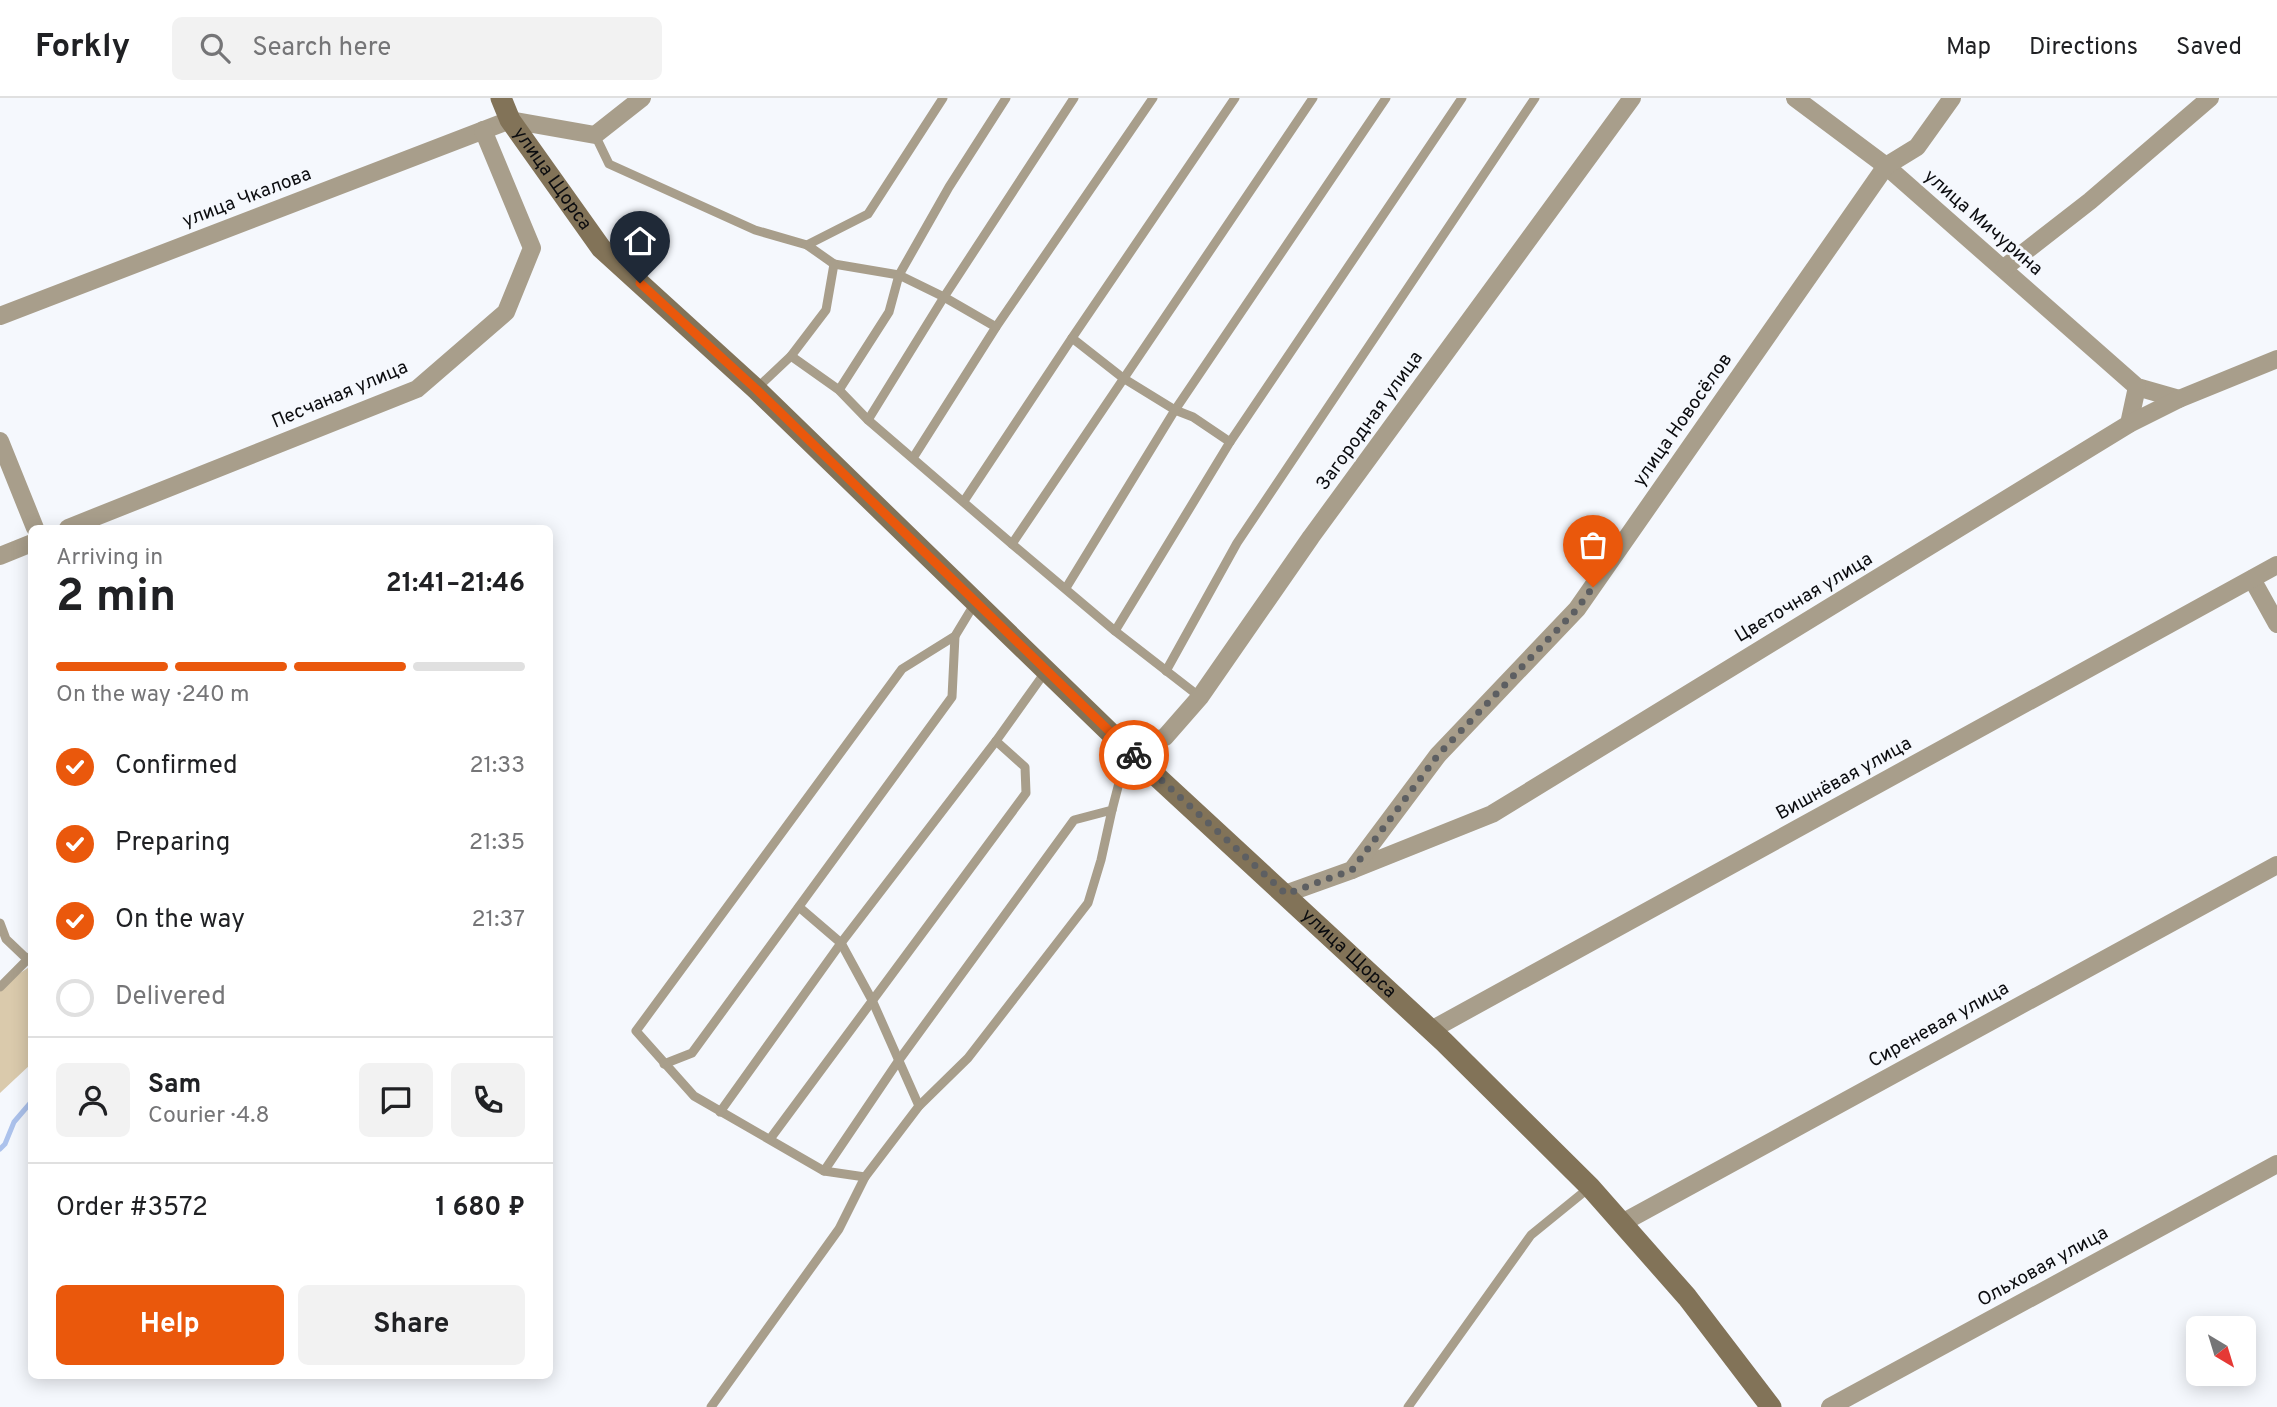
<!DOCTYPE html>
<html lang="en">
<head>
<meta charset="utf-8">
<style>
	:root { --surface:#fff; --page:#f2f2f2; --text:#202124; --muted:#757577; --line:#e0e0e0; --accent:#ea580c }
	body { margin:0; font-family:Overpass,sans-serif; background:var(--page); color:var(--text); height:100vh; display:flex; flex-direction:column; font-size:26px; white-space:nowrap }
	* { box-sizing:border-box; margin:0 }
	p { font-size:23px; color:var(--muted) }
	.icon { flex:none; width:38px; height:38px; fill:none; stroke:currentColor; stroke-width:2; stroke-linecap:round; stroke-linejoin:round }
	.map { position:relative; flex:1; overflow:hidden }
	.panel { position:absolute; left:28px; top:427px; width:525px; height:854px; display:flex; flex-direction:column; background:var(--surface); border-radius:10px; box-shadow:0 4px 18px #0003 }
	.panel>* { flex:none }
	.needle { width:46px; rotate:142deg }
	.buttons { position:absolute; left:2186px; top:1218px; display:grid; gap:14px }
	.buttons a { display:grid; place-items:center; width:70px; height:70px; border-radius:10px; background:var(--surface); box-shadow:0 4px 18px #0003; font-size:35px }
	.pin { position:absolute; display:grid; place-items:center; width:60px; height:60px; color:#fff; margin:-72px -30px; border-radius:50% 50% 50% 0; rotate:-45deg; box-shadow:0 0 7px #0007 }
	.pin .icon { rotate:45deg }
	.courier { position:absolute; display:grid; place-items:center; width:70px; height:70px; margin:-35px; border:5px solid #ea580c; border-radius:50%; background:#fff; color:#222; box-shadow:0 2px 9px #0007 }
	.summary em { font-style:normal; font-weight:700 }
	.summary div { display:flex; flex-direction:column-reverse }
	.summary { display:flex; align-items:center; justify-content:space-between; height:119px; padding:0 28px }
	h1 { font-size:46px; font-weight:700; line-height:52px }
	.bar { display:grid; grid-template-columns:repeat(4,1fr); gap:10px 7px; align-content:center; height:84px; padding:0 28px }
	.bar i { height:9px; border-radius:5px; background:var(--line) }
	.bar .on { background:var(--accent) }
	.bar p { grid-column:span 4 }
	.line { display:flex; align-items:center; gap:18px; padding:0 28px; border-top:2px solid var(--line) }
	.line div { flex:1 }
	.round { display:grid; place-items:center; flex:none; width:74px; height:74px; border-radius:10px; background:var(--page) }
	ol { padding:0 28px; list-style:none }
	li { display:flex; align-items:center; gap:21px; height:77px }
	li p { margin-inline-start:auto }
	li .icon { padding:7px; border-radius:50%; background:var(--accent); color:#fff; stroke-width:4 }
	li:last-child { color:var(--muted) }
	li i { width:38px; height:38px; border:4px solid var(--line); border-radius:50% }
	.button { display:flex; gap:14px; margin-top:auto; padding:14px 28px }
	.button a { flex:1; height:80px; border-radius:10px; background:var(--accent); color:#fff; font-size:28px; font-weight:700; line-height:80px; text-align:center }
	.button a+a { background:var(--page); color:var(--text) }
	header { display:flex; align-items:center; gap:42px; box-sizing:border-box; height:98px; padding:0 35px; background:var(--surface); border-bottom:2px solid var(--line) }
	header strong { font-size:33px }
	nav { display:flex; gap:38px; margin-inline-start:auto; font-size:24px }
	.search { width:490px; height:63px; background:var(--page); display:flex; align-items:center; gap:18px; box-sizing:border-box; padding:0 24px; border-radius:10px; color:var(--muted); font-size:26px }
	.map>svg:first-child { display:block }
</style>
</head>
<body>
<header>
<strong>Forkly</strong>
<div class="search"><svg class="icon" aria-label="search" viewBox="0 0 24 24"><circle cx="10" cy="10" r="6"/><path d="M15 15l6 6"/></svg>Search here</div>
<nav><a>Map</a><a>Directions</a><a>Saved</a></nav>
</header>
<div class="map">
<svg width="2277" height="1309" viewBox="0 0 2277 1309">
	<rect width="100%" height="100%" fill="#f5f8fd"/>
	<path fill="#dacaac" d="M31 868V966L0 995V888Z"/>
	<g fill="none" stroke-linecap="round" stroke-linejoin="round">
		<path stroke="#acc2ec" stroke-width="5" d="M0 1051 5 1046 14 1024 32 1003"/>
		<g stroke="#a89e8b" stroke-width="9">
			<path d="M595 37 609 66 755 132 807 147"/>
			<path d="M834 166 899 177 944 199 996 229 913 360"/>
			<path d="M996 229 1153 0"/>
			<path d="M1072 240 1123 280 1175 312 1193 319 1230 344"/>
			<path d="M791 258 839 292 868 322 1012 446 1115 533 1200 599"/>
			<path d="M756 291 791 258 826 212 834 166 807 147 868 116 943 0"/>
			<path d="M839 292 889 214 899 177 949 89 1006 0"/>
			<path d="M868 322 944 199 1074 0"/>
			<path d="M964 403 1072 240 1235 0"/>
			<path d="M1012 446 1313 0"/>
			<path d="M1066 490 1175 312 1386 0"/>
			<path d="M975 505 955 538 902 571 636 933 694 998 824 1073 865 1079 919 1008 968 960 1088 805 1101 762 1112 712"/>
			<path d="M1115 533 1230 344 1462 0"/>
			<path d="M1166 573 1237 445 1535 0"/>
			<path d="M799 809 841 845 872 902 919 1008"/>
			<path d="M0 825 6 841 27 861"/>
			<path d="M0 889 32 857"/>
			<path d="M664 966 692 955 952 599 955 538"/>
			<path d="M720 1014 841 845 996 643 1046 573"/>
			<path d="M770 1041 1026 695 1025 669 996 643"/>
			<path d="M824 1073 899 962 1074 722 1112 712 1127 654"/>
			<path d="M711 1309 839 1131 865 1079"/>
			<path d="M1408 1309 1531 1137 1590 1089"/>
		</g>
		<g stroke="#a89e8b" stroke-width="18">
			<path d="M1795 0 1886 68 2137 289 2179 301"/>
			<path d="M2004 170 2090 103 2210 0"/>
			<path d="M0 218 510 22 595 37 642 0"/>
			<path d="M2129 326 2137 289"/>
			<path d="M0 343 35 430"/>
			<path d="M68 430 417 291 506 214 532 150 483 32"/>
			<path d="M0 458 32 445"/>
			<path d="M2252 481 2277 526"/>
			<path d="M1128 652 1165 639 1200 599 1311 439 1632 0"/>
			<path d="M1352 772 1492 716 2129 326 2179 301 2277 261"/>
			<path d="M1285 796 1352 772 1438 657 1577 511 1886 68 1917 49 1952 0"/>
			<path d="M1431 932 2277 467"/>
			<path d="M1622 1125 2277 767"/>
			<path d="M1830 1309 2277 1066"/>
		</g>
		<path stroke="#827358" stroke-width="21" id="s1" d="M501 0 510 22 601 150 756 291 1128 652 1444 944 1590 1089 1687 1199 1771 1309"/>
	</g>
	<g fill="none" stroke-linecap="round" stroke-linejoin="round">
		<path stroke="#5d5f62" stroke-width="7" stroke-dasharray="0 12.6" d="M1134 657 1286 796 1352 772 1438 657 1577 511 1593 489"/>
		<path stroke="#ea580c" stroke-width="9" d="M640 185 756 291 1134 657"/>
	</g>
	<g text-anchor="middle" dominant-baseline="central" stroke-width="6" stroke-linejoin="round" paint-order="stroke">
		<g font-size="19" fill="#0b0c0f" stroke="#f5f8fd">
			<text stroke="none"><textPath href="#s1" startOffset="96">улица Щорса</textPath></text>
			<text transform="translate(247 100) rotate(-21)">улица Чкалова</text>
			<text transform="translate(1983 125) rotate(41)">улица Мичурина</text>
			<text transform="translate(340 297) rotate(-23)">Песчаная улица</text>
			<text transform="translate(1683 322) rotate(-55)">улица Новосёлов</text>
			<text transform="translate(1370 323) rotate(-54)">Загородная улица</text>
			<text transform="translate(1804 500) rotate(-31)">Цветочная улица</text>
			<text transform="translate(1844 681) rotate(-29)">Вишнёвая улица</text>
			<text stroke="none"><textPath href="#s1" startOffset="1209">улица Щорса</textPath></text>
			<text transform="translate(1939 927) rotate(-29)">Сиреневая улица</text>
			<text transform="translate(2043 1169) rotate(-29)">Ольховая улица</text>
		</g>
	</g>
</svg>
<div class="buttons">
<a><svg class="needle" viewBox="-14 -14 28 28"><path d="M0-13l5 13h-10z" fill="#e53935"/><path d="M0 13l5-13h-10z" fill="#757577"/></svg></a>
</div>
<div class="pin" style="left:1593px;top:489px;background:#ea580c"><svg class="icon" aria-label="bag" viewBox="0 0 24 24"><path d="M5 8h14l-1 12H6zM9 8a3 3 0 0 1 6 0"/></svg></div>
<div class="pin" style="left:640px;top:185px;background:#1f2937"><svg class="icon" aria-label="home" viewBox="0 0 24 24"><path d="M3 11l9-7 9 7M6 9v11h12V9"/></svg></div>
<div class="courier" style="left:1134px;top:657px"><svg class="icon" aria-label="bike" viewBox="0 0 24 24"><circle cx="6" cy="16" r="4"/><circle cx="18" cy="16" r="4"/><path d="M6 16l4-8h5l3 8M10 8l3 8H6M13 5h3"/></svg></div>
<section class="panel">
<div class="summary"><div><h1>2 min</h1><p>Arriving in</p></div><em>21:41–21:46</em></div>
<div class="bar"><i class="on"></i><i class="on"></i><i class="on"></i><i></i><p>On the way · 240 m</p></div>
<ol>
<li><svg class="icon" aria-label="check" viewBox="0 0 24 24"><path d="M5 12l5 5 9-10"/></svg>Confirmed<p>21:33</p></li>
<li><svg class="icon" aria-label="check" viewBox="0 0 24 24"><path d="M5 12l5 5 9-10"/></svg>Preparing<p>21:35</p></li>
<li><svg class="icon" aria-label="check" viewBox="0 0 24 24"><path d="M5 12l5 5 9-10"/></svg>On the way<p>21:37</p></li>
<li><i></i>Delivered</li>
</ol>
<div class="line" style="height:126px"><a class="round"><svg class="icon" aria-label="person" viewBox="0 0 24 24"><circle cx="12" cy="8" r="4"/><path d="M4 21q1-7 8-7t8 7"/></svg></a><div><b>Sam</b><p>Courier · 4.8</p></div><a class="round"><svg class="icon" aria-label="chat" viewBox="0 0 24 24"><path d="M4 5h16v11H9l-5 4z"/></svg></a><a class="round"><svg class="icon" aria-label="phone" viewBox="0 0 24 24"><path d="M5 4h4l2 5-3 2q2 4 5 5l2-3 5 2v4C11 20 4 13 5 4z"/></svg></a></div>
<div class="line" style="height:91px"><div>Order #3572</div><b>1 680 ₽</b></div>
<div class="button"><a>Help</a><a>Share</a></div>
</section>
</div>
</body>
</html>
